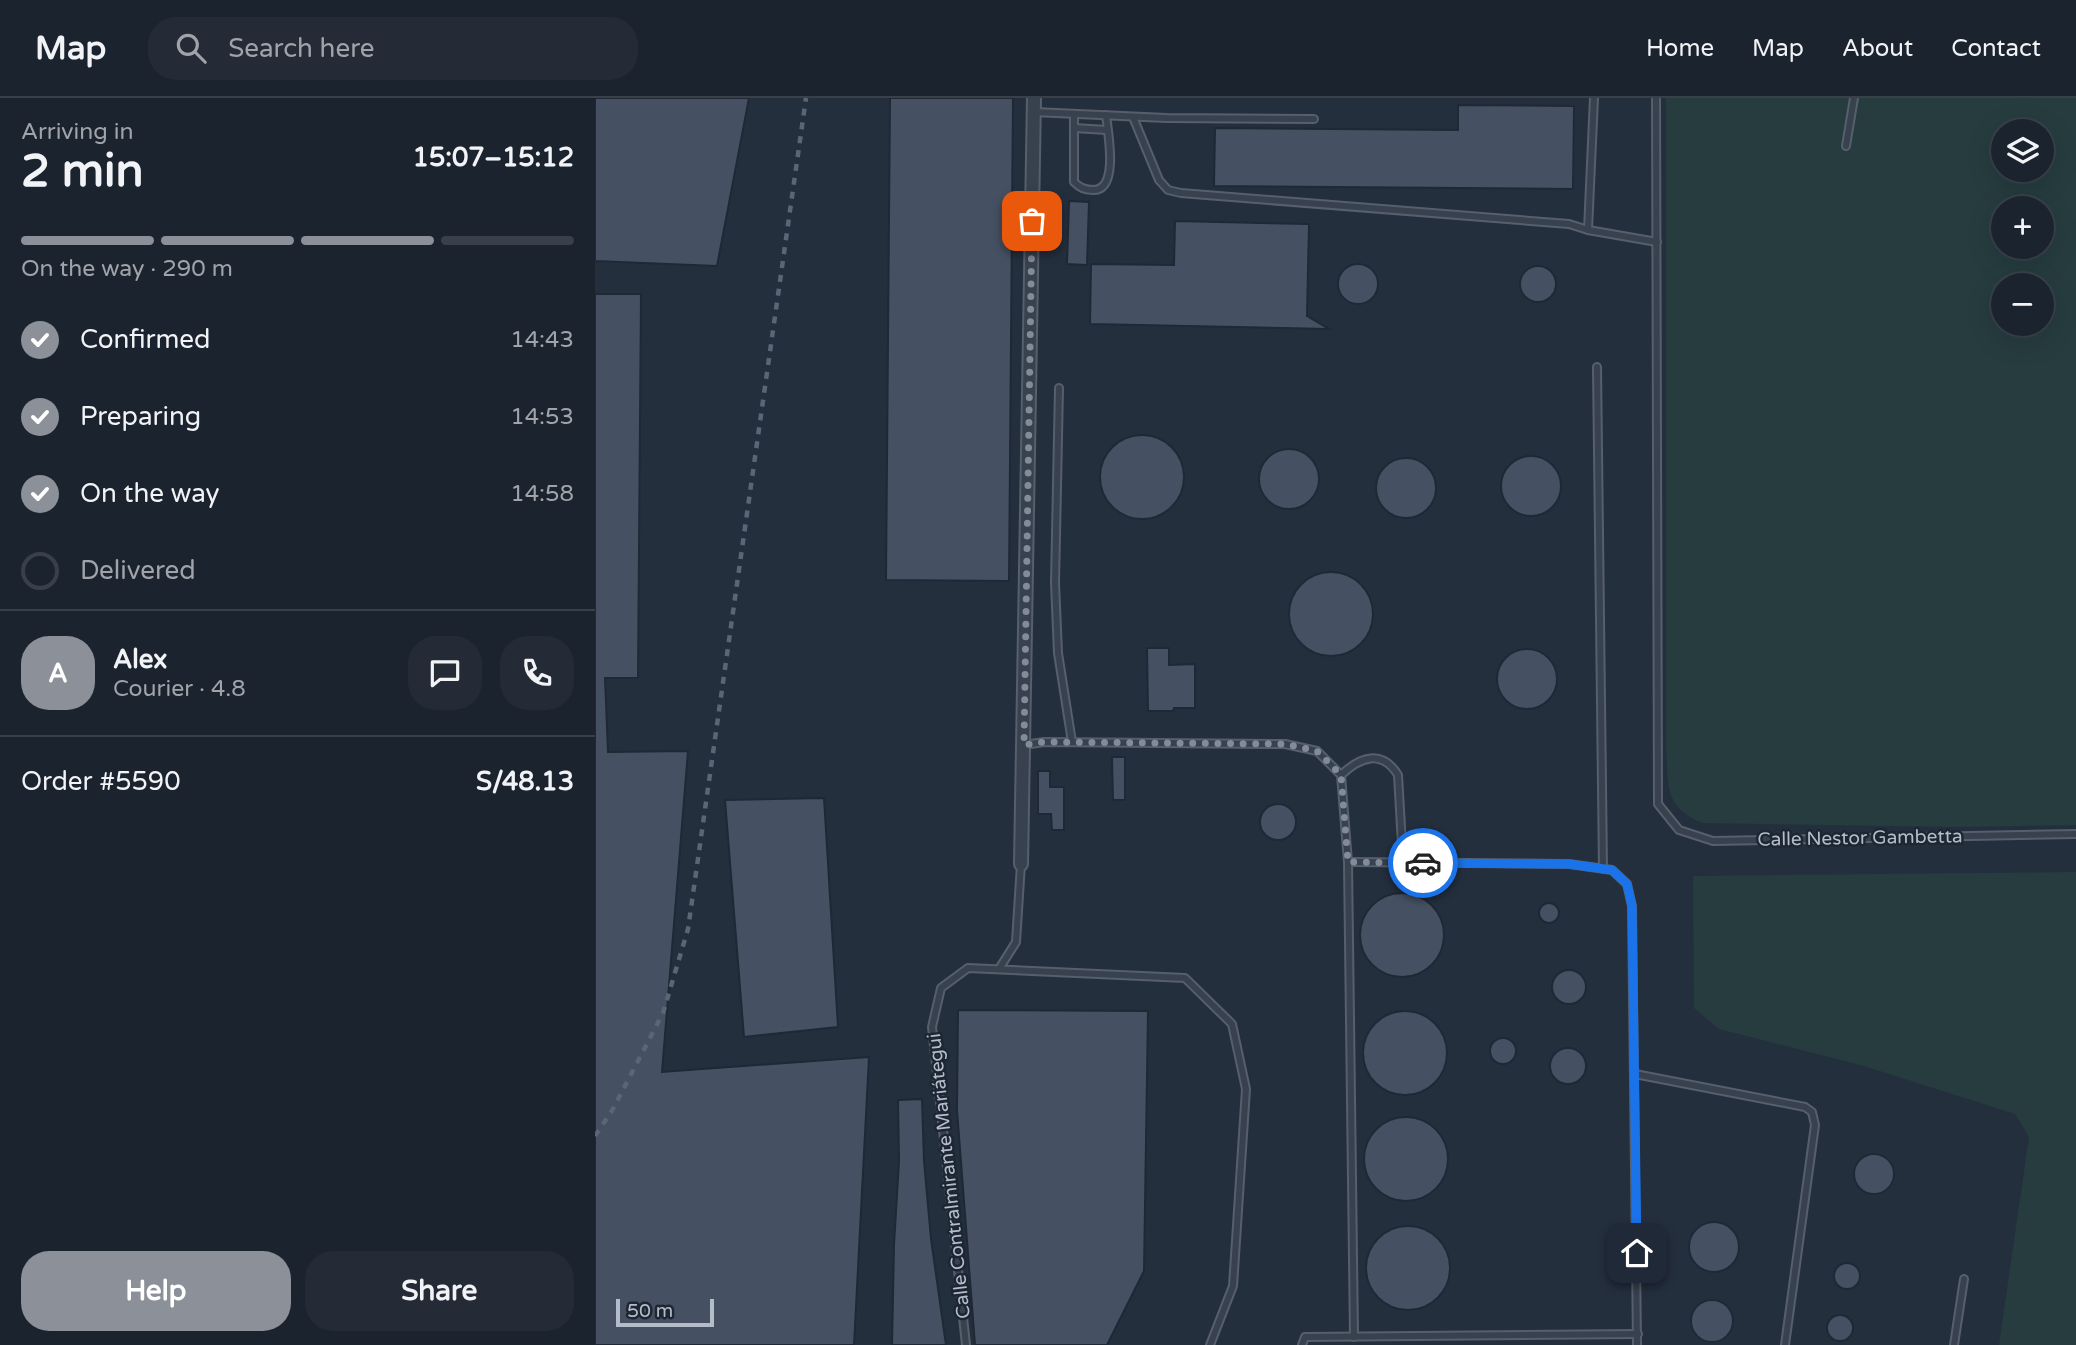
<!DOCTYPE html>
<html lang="en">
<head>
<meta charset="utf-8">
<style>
	:root { --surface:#1b232e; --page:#242b36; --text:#f1f3f6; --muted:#a0a4aa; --line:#39404a; --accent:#8c9099 }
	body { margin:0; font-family:"Varela Round",sans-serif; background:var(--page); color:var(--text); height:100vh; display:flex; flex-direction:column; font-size:26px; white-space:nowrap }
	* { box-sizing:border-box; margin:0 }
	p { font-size:23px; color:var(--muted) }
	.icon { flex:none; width:38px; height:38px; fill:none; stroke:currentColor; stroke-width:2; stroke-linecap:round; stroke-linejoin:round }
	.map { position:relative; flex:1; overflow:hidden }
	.drawer { display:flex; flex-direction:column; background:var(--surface); width:595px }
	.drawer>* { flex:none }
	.tools { position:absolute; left:1396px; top:21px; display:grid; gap:14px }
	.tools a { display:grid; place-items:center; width:63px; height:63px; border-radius:50%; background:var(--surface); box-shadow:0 7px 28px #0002,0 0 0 2px var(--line); font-size:35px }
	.scale { position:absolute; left:21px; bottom:18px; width:98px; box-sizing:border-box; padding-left:7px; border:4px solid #b4bcc9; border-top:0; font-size:19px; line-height:24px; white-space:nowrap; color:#b4bcc9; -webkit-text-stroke:5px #1d2633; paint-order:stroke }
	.pin { position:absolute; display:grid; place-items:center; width:60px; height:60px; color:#fff; margin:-30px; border-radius:14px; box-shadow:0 4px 10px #0006 }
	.courier { position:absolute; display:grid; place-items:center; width:70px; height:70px; margin:-35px; border:5px solid #1a73e8; border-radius:50%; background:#fff; color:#222; box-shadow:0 2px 9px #0007 }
	.summary em { font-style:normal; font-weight:700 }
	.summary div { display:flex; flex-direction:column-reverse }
	.summary { display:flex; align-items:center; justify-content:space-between; height:119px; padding:0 21px }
	h1 { font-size:46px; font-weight:700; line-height:52px }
	.bar { display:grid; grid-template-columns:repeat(4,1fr); gap:10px 7px; align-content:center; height:84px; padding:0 21px }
	.bar i { height:9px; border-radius:5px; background:var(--line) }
	.bar .active { background:var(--accent) }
	.bar p { grid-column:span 4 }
	.line { display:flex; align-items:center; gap:18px; padding:0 21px; border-top:2px solid var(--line) }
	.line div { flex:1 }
	.round { display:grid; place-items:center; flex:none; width:74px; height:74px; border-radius:28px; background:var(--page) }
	ol { padding:0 21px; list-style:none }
	li { display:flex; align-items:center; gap:21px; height:77px }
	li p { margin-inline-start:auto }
	li .icon { padding:7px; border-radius:50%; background:var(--accent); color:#fff; stroke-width:4 }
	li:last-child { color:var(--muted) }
	li i { width:38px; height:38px; border:4px solid var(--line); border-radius:50% }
	.cta { display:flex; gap:14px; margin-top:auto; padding:14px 21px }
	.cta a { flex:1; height:80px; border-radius:28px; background:var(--accent); color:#fff; font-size:28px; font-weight:700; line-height:80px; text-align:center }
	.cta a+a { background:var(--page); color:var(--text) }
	header { display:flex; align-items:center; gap:42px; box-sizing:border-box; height:98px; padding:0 35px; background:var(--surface); border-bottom:2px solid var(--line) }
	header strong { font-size:33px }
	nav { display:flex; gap:38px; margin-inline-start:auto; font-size:24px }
	.search { width:490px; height:63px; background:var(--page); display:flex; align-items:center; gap:18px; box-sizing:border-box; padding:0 24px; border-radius:28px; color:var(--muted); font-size:26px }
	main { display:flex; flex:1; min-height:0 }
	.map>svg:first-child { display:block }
</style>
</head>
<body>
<header>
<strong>Map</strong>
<div class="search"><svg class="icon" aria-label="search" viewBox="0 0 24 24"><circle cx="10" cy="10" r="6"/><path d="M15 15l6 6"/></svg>Search here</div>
<nav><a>Home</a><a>Map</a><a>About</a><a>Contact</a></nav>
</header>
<main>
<section class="drawer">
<div class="summary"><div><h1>2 min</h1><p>Arriving in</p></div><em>15:07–15:12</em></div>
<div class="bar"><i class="active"></i><i class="active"></i><i class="active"></i><i></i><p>On the way · 290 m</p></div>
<ol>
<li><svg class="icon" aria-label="check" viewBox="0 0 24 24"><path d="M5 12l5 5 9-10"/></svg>Confirmed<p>14:43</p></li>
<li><svg class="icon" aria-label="check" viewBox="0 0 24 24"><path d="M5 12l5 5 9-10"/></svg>Preparing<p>14:53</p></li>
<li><svg class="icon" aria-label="check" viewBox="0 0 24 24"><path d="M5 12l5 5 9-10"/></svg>On the way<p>14:58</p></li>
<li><i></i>Delivered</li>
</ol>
<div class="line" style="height:126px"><b class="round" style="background:var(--accent);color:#fff">A</b><div><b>Alex</b><p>Courier · 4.8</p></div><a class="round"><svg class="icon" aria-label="chat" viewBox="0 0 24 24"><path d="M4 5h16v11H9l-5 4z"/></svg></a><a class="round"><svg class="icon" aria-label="phone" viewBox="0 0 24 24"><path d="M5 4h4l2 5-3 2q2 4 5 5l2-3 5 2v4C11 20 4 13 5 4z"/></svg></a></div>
<div class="line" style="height:91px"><div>Order #5590</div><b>S/48.13</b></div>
<div class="cta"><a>Help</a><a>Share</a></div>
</section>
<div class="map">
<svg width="1481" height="1247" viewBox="0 0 1481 1247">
	<rect width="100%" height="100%" fill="#242f3e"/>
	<g fill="#263c3f" fill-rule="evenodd">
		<path d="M1071 0H1481V727L1360 729 1108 725C1067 709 1074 686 1071 648ZM1409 33H1447V72H1409ZM1409 110H1447V149H1409ZM1409 187H1447V226H1409Z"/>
		<path d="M1481 774V1247H1404L1434 1039 1420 1016 1269 968 1124 931 1099 910 1098 778Z"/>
	</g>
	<g fill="#455162" stroke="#1f2835" stroke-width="2">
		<path d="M0 0H154L122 168 0 163Z"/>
		<path d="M295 0H418L414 483 291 482Z"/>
		<path d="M863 7 979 8 978 91 619 88 620 30 863 32Z"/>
		<path d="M474 103 494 104 492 167 472 166Z"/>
		<path d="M580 123 714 126 712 218 734 231 495 226 496 166 579 167Z"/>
		<circle cx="763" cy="186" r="20"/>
		<circle cx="943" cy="186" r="18"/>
		<path d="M0 196H46L43 580H10L13 654 93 653 67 974 274 959 259 1247H0Z"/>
		<circle cx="547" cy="379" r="42"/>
		<circle cx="694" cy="381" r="30"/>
		<circle cx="936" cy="388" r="30"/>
		<circle cx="811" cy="390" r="30"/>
		<circle cx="736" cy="516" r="42"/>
		<path d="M552 550H574V567L600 566V610H579L578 613H553Z"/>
		<circle cx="932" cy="581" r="30"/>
		<path d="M517 659H530V702H518Z"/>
		<path d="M443 673H455V689H469V732H457L456 716H443Z"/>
		<path d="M229 700 243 929 149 939 130 702Z"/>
		<circle cx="683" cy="724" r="18"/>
		<circle cx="807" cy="837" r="42"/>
		<circle cx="954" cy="815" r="10"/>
		<circle cx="974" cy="889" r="17"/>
		<path d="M363 912 553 913 549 1173 512 1247H380L362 1012Z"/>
		<circle cx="810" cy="955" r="42"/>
		<circle cx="908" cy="953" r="13"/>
		<circle cx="973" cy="968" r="18"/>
		<path d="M327 1001 329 1063 336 1141 351 1247H297L299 1147 304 1063 303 1002Z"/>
		<circle cx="811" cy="1061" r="42"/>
		<circle cx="1279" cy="1076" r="20"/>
		<circle cx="1119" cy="1149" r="25"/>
		<circle cx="813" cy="1170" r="42"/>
		<circle cx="1252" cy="1178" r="13"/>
		<circle cx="1117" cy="1223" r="21"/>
		<circle cx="1245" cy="1230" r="13"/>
	</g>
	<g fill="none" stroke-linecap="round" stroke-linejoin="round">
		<g stroke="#565f6c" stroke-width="10">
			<g id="lane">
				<path d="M1061 0 1063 706 1084 732 1118 743 1481 736"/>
				<path d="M439 14 571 20 719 21"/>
				<path d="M479 16V84C485 90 490 92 499 92 524 91 513 35 511 17"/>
				<path d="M538 19 564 82 573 92 586 95 974 126 993 132 1062 144"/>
				<path d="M479 30 512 32"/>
				<path d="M1251 48 1259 0"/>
				<path d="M993 132 999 0"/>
				<path d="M1002 269 1008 771"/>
				<path d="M464 290 460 485 463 555 477 644"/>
				<path d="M429 647 449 644 690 646 722 653 746 677 753 764 759 1239"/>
				<path d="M746 677C765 659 787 651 803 677L808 764"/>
				<path d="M753 764 974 766 1017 772 1032 786 1037 808 1042 1247"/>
				<path d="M404 871 421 844 426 766"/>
				<path d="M1040 976 1210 1009 1217 1014 1220 1027 1190 1247"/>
				<path d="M371 1247 337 929 346 890 373 870 590 880 637 926 651 991 638 1188 615 1247"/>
				<path d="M707 1247 710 1239 1043 1236"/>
				<path d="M1359 1247 1369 1181"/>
			</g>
		</g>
		<g stroke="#565f6c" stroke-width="16">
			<path id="street" d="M426 766 439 0"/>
		</g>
		<use href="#lane" stroke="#38414e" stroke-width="6"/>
		<use href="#street" stroke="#38414e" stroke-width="12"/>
		<path stroke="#5a6575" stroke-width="4.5" stroke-dasharray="7 7" stroke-linecap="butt" d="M0 1038 18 1011 68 915 93 831 211 0"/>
	</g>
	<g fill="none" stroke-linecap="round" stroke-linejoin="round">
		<path stroke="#828b98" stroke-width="7" stroke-dasharray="0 12.6" d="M437 123 429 647 449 644 690 646 722 653 746 677 753 764 828 765"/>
		<path stroke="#1a73e8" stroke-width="9" d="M828 765 974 766 1017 772 1032 786 1037 808 1042 1155"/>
	</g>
	<g text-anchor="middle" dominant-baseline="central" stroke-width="5" stroke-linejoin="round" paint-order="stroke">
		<g font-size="19" fill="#b4bcc9" stroke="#1d2633">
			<text transform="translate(1265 740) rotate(-1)">Calle Nestor Gambetta</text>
			<text transform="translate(354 1078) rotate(-96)">Calle Contralmirante Mariátegui</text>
		</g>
	</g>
</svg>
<div class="tools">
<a><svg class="icon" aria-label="layers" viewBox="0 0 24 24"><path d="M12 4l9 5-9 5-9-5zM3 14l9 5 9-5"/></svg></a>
<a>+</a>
<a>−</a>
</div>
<div class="scale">50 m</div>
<div class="pin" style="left:437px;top:123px;background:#ea580c"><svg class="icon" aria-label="bag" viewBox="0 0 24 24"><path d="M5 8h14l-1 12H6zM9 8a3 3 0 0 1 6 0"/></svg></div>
<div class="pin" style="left:1042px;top:1155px;background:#1f2937"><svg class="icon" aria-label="home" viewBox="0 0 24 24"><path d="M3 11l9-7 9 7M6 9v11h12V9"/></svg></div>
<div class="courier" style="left:828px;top:765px"><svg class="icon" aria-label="car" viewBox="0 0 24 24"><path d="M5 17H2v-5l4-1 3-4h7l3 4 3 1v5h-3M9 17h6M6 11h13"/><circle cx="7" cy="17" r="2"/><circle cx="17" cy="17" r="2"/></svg></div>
</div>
</main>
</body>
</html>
